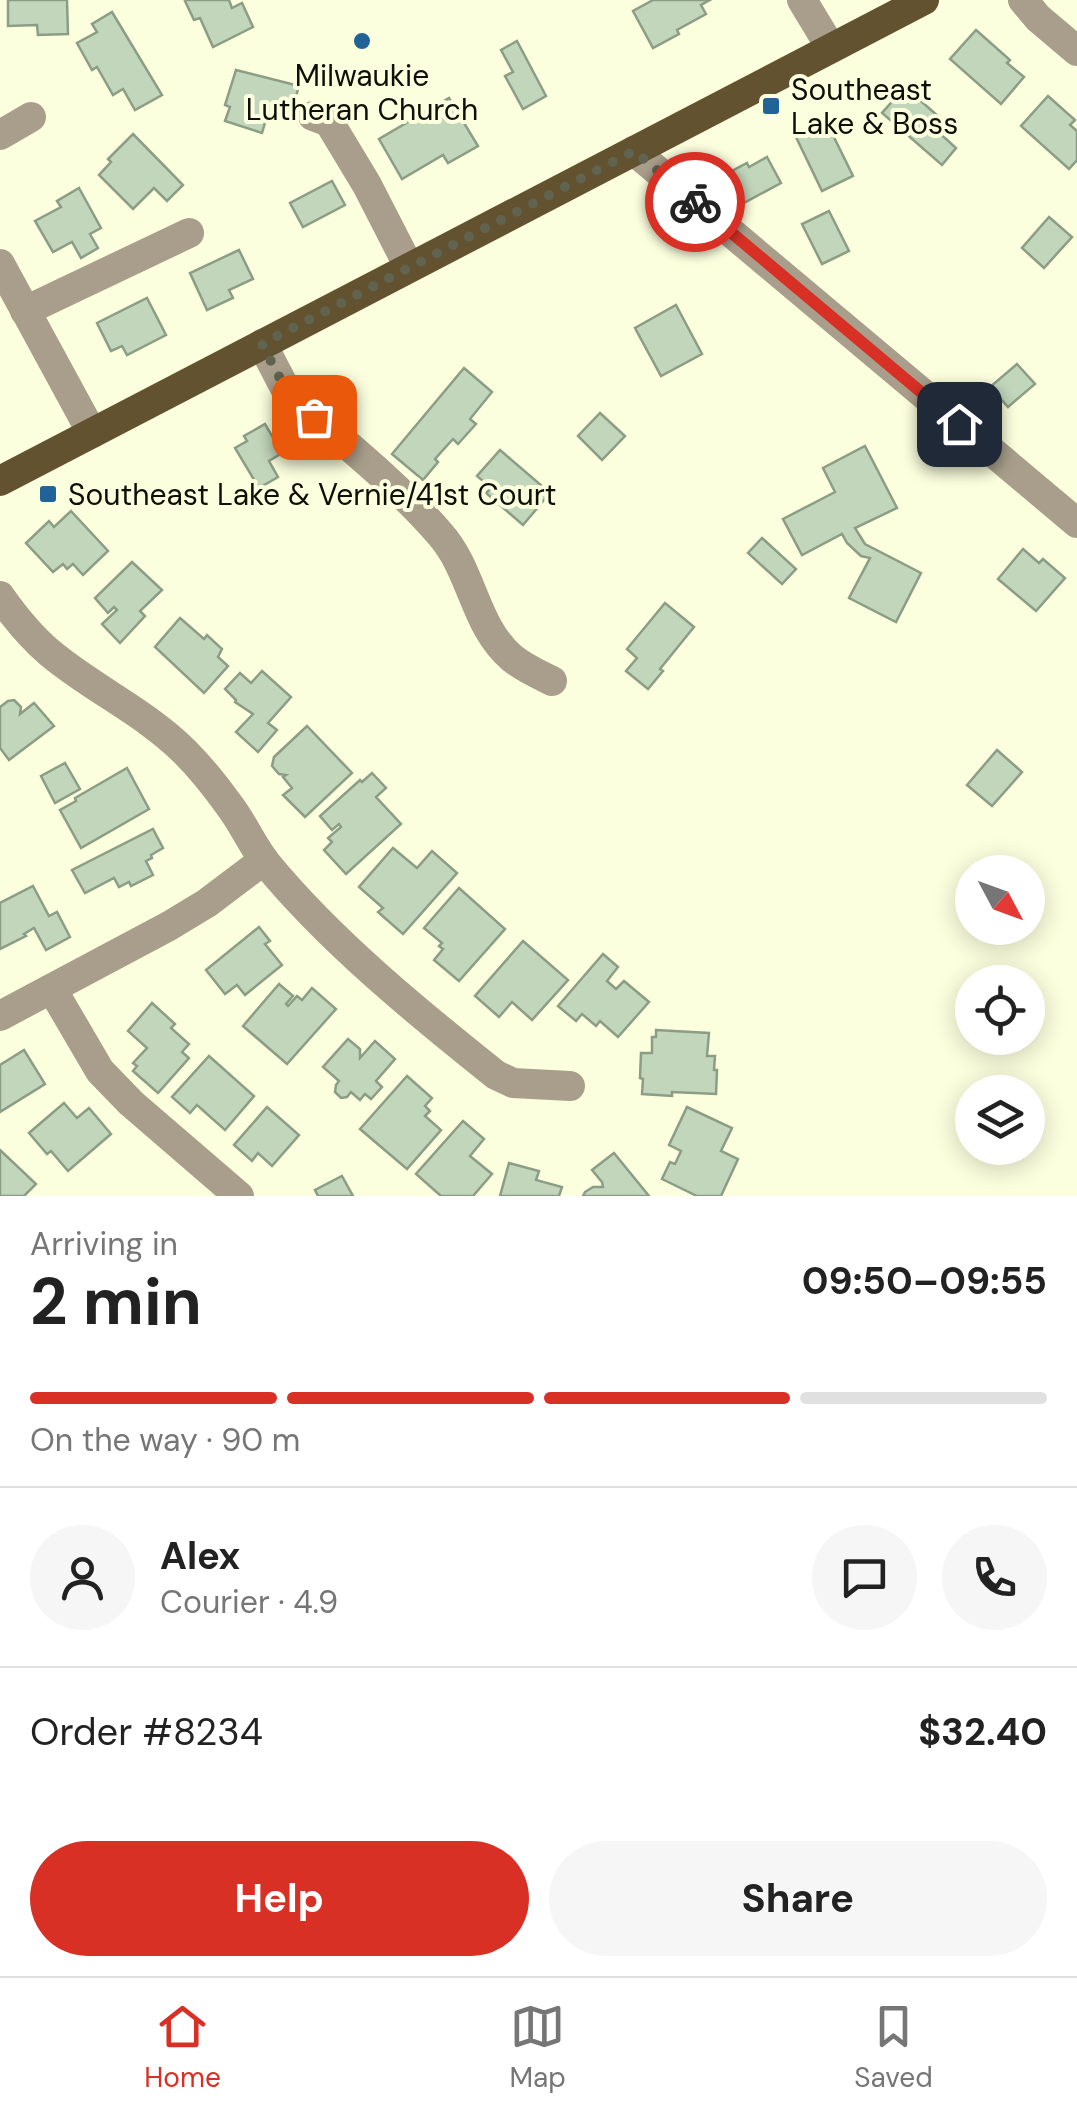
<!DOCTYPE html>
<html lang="en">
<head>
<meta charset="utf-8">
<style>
	:root { --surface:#fff; --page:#f6f6f6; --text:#222; --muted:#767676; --line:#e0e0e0; --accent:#d93025 }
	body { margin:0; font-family:"DM Sans",sans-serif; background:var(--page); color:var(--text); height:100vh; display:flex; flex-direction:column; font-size:38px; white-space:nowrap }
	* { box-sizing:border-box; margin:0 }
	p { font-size:32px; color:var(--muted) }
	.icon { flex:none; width:55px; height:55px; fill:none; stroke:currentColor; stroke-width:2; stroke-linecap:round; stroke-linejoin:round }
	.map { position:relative; height:1196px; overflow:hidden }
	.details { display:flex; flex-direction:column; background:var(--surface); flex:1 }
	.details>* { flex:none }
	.needle { width:65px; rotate:131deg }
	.tools { position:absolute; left:955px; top:855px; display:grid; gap:20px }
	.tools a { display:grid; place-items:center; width:90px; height:90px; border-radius:50%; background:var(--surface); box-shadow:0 5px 25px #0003; font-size:50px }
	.pin { position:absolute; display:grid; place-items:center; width:85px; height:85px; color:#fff; margin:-42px; border-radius:20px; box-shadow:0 5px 15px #0006 }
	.courier { position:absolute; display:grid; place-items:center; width:100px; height:100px; margin:-50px; border:8px solid #d93025; border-radius:50%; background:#fff; color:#222; box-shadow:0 2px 12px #0007 }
	.overview em { font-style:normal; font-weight:700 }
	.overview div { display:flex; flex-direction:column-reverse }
	.overview { display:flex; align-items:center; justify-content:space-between; height:170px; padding:0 30px }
	h1 { font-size:65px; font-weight:700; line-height:75px }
	.bar { display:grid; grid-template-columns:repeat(4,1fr); gap:15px 10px; align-content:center; height:120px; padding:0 30px }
	.bar i { height:12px; border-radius:8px; background:var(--line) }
	.bar .on { background:var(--accent) }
	.bar p { grid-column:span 4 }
	.line { display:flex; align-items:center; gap:25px; padding:0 30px; border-top:2px solid var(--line) }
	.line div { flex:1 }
	.round { display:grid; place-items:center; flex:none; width:105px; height:105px; border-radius:52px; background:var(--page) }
	.cta { display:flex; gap:20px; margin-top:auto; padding:20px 30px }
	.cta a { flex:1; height:115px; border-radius:60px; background:var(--accent); color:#fff; font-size:40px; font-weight:700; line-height:115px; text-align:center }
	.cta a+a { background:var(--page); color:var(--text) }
	.menu { display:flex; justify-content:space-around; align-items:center; height:140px; border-top:2px solid var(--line); background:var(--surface); font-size:28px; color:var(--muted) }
	.menu a { display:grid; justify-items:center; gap:5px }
	.menu .on { color:var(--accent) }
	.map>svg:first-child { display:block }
</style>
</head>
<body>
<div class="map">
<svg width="1077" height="1196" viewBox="0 0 1077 1196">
	<rect width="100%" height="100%" fill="#fcffde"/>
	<g fill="#c2d6bb" stroke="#8b9e85" stroke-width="2.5">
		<path d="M8 0H67L68 34 38 35 37 25 8 26Z"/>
		<path d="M187 0H229L232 8 242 3 253 27 213 47 200 18 194 20 185 1Z"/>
		<path d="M653 0H710L701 5 706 14 677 30 679 34 653 48 633 11Z"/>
		<path d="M112 12 162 95 135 110 123 89 113 95 97 67 92 70 77 43 97 32 92 24Z"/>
		<path d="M976 30 1010 60 1007 63 1024 77 1001 104 950 59Z"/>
		<path d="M517 41 546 96 523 109 505 76 513 72 501 50Z"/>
		<path d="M236 70 299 86 291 113 270 106 262 133 225 121 230 107 225 105Z"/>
		<path d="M905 87 939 117 932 126 956 148 942 165 882 113Z"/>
		<path d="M1048 96 1075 120 1070 125 1077 131V160L1069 169 1021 126Z"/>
		<path d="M449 98 478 146 448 163 443 155 402 179 379 139Z"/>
		<path d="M827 123 853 176 822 191 796 137Z"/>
		<path d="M133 134 183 185 167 201 154 188 133 209 99 175 111 162 108 159Z"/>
		<path d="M767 157 781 183 729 211 713 181 747 163 749 167Z"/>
		<path d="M332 181 345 205 303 227 290 203Z"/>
		<path d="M79 188 101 228 90 234 98 248 81 258 72 242 53 252 35 221 61 207 57 201Z"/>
		<path d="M829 211 849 251 822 264 802 224Z"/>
		<path d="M1049 217 1072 237 1044 268 1022 248Z"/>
		<path d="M239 250 253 279 229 290 233 298 207 310 190 273Z"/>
		<path d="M147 298 166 335 127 355 122 346 111 351 97 323Z"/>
		<path d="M676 305 702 354 661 376 635 328Z"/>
		<path d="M1017 364 1035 384 1008 407 990 387Z"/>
		<path d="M464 368 492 392 470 419 476 424 458 444 453 439 435 459 438 462 423 480 392 454Z"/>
		<path d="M600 413 625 436 602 460 578 436Z"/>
		<path d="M265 424 282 453 269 461 278 477 259 488 235 448 247 441 244 436Z"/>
		<path d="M865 446 897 508 855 528 865 544 921 573 896 622 849 598 870 558 861 556 847 543 842 534 802 555 783 519 835 492 823 468Z"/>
		<path d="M500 450 550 493 523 525 486 493 491 488 477 476Z"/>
		<path d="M71 511 108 551 83 575 73 564 67 569 63 564 53 572 26 543 49 521 54 527Z"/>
		<path d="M762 538 796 569 782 584 748 553Z"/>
		<path d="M1023 549 1039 563 1043 559 1065 578 1036 611 998 579Z"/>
		<path d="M132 562 162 590 140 611 145 616 120 643 102 624 117 610 114 607 108 613 95 598Z"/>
		<path d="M665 603 694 627 660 669 663 671 648 689 626 671 637 658 627 649Z"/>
		<path d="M180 618 204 639 207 635 222 649 218 657 228 666 204 693 155 647Z"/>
		<path d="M262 671 291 697 268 723 277 730 258 752 236 732 253 714 235 702 236 700 225 689 240 673 251 683Z"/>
		<path d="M14 700 21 707 20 714 34 703 54 726 9 760 0 748V707L8 701Z"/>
		<path d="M307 726 352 773 305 817 283 795 292 788 283 777 286 775 279 774 272 766 274 757Z"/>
		<path d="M997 750 1022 772 992 806 967 785Z"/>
		<path d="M65 763 80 789 55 803 41 776Z"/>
		<path d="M127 768 149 809 81 848 60 810 76 801 75 798Z"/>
		<path d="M372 773 386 788 376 797 401 824 346 874 324 850 332 842 328 838 341 827 339 824 332 830 320 816 360 780 362 782Z"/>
		<path d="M153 829 163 848 151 855 152 858 146 861 153 875 131 886 129 882 119 887 114 878 85 893 72 870Z"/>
		<path d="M393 848 417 868 432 851 457 873 403 934 378 912 383 908 359 887Z"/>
		<path d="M33 886 49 916 57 912 70 937 46 950 34 928 24 934 26 936 0 949V903Z"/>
		<path d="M459 888 505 929 459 981 434 960 443 949 439 946 442 943 424 928Z"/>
		<path d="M259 927 270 941 265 944 282 965 245 995 237 985 225 994 206 970Z"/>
		<path d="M523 941 568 980 532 1020 512 1002 499 1017 475 996Z"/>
		<path d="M603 954 618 967 607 981 616 989 624 981 649 1002 618 1037 600 1021 596 1026 582 1014 576 1021 558 1006Z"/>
		<path d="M279 984 293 996 286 1004 288 1006 297 996 302 1000 312 988 336 1009 287 1064 243 1026Z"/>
		<path d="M152 1003 175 1024 171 1028 189 1044 182 1052 189 1058 158 1093 133 1071 137 1066 133 1063 147 1048 128 1031Z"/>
		<path d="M656 1030 709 1033 707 1056H715L714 1070H717L716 1094 672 1092V1096L642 1094 643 1079 640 1078 641 1053H652V1037H656Z"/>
		<path d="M348 1039 360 1049V1058L375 1041 395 1059 376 1081 382 1087 371 1099 365 1094 360 1100 351 1092 347 1097 341 1098 335 1092 336 1085 339 1081 323 1067Z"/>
		<path d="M24 1050 45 1084 0 1112V1065Z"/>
		<path d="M209 1056 254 1096 225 1130 197 1105 190 1113 172 1097Z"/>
		<path d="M407 1076 432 1098 425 1106 430 1111 425 1116 441 1130 407 1169 360 1129Z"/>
		<path d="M64 1103 77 1118 89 1108 111 1134 68 1171 51 1151 47 1154 29 1133Z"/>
		<path d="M267 1107 299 1135 272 1166 258 1153 252 1161 234 1145Z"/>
		<path d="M687 1107 732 1128 721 1151 738 1159 721 1196H697L662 1179 670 1162 675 1164 681 1151 669 1145Z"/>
		<path d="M463 1121 484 1139 470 1156 492 1174 473 1196H441L416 1174Z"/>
		<path d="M0 1150 36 1184 24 1196H0Z"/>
		<path d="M614 1153 649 1196H583L585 1192 593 1187H603L602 1182 592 1170Z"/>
		<path d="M509 1163 539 1171 536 1180 562 1187 559 1196H500Z"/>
		<path d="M342 1176 353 1196H318L315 1190Z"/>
	</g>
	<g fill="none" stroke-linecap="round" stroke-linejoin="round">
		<g stroke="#a89e8b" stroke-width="30">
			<path d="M802 0 831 48"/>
			<path d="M1023 0 1038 18 1077 51"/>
			<path d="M313 116 329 122 367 185 409 267"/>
			<path d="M0 135 31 117"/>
			<path d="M634 151 1077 523"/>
			<path d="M0 264 92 433"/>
			<path d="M25 311 189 233"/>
			<path d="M262 344 286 390 294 399C343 442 397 484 440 534 473 571 474 626 512 658 524 668 538 674 552 681"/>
			<path d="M0 596C14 616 31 637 50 653 93 689 145 712 185 752 201 768 216 787 229 805 243 823 252 845 266 863 330 941 417 1012 496 1075L513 1083 570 1086"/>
			<path d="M52 989 100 1071 131 1103 239 1196"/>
			<path d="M0 1016 169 926 207 903 264 860"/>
		</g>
		<path stroke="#635230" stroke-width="30" d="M0 481 924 0"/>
	</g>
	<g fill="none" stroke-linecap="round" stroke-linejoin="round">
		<path stroke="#616351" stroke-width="10" stroke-dasharray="0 18" d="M314 417 286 390 262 344 634 151 695 202"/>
		<path stroke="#d93025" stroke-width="12" d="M695 202 959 424"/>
	</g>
	<g fill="#216298" stroke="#fcffde" stroke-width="4">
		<circle cx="362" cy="41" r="10"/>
		<rect x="761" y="96" width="20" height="20" rx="5"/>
		<rect x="38" y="484" width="20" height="20" rx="5"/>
	</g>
	<g text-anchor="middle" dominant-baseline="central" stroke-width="8" stroke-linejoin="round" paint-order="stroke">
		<g font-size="30" fill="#0e0f05" stroke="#fcffde" text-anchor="start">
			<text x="362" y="75" text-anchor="middle">Milwaukie<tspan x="362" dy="34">Lutheran Church</tspan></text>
			<text x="791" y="89">Southeast<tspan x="791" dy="34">Lake &amp; Boss</tspan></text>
			<text x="68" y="494">Southeast Lake &amp; Vernie/41st Court</text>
		</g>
	</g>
</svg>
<div class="tools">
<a><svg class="needle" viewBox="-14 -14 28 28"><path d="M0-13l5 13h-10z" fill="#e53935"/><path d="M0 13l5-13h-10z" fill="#767676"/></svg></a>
<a><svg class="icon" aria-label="locate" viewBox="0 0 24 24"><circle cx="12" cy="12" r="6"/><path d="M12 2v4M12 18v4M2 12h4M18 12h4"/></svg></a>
<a><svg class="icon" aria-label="layers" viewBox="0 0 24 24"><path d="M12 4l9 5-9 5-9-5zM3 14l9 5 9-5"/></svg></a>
</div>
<div class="pin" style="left:314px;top:417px;background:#ea580c"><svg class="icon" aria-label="bag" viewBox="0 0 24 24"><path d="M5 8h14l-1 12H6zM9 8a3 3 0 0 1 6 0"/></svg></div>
<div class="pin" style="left:959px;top:424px;background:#1f2937"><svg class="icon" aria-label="home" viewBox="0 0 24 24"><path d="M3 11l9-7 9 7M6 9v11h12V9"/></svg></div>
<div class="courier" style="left:695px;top:202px"><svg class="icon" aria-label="bike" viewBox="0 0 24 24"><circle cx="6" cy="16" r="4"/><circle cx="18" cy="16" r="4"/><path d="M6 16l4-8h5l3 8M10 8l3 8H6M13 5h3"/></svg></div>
</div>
<section class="details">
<div class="overview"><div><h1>2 min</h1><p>Arriving in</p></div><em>09:50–09:55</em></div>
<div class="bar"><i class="on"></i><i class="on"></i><i class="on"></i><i></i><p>On the way · 90 m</p></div>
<div class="line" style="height:180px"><a class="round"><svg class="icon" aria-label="person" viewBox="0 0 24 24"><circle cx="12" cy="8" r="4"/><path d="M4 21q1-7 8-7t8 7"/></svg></a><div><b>Alex</b><p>Courier · 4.9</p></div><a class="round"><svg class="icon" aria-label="chat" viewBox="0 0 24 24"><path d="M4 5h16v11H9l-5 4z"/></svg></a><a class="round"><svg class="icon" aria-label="phone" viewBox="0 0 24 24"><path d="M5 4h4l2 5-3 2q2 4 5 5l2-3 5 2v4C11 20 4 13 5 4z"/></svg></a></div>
<div class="line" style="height:130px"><div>Order #8234</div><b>$32.40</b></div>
<div class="cta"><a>Help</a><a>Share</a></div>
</section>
<nav class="menu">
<a class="on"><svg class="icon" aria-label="home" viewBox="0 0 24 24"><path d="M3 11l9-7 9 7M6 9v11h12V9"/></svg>Home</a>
<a><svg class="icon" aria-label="map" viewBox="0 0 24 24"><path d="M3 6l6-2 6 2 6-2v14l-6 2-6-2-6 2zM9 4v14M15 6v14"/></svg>Map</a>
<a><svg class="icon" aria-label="saved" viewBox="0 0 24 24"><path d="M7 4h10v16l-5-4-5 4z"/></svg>Saved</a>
</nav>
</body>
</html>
